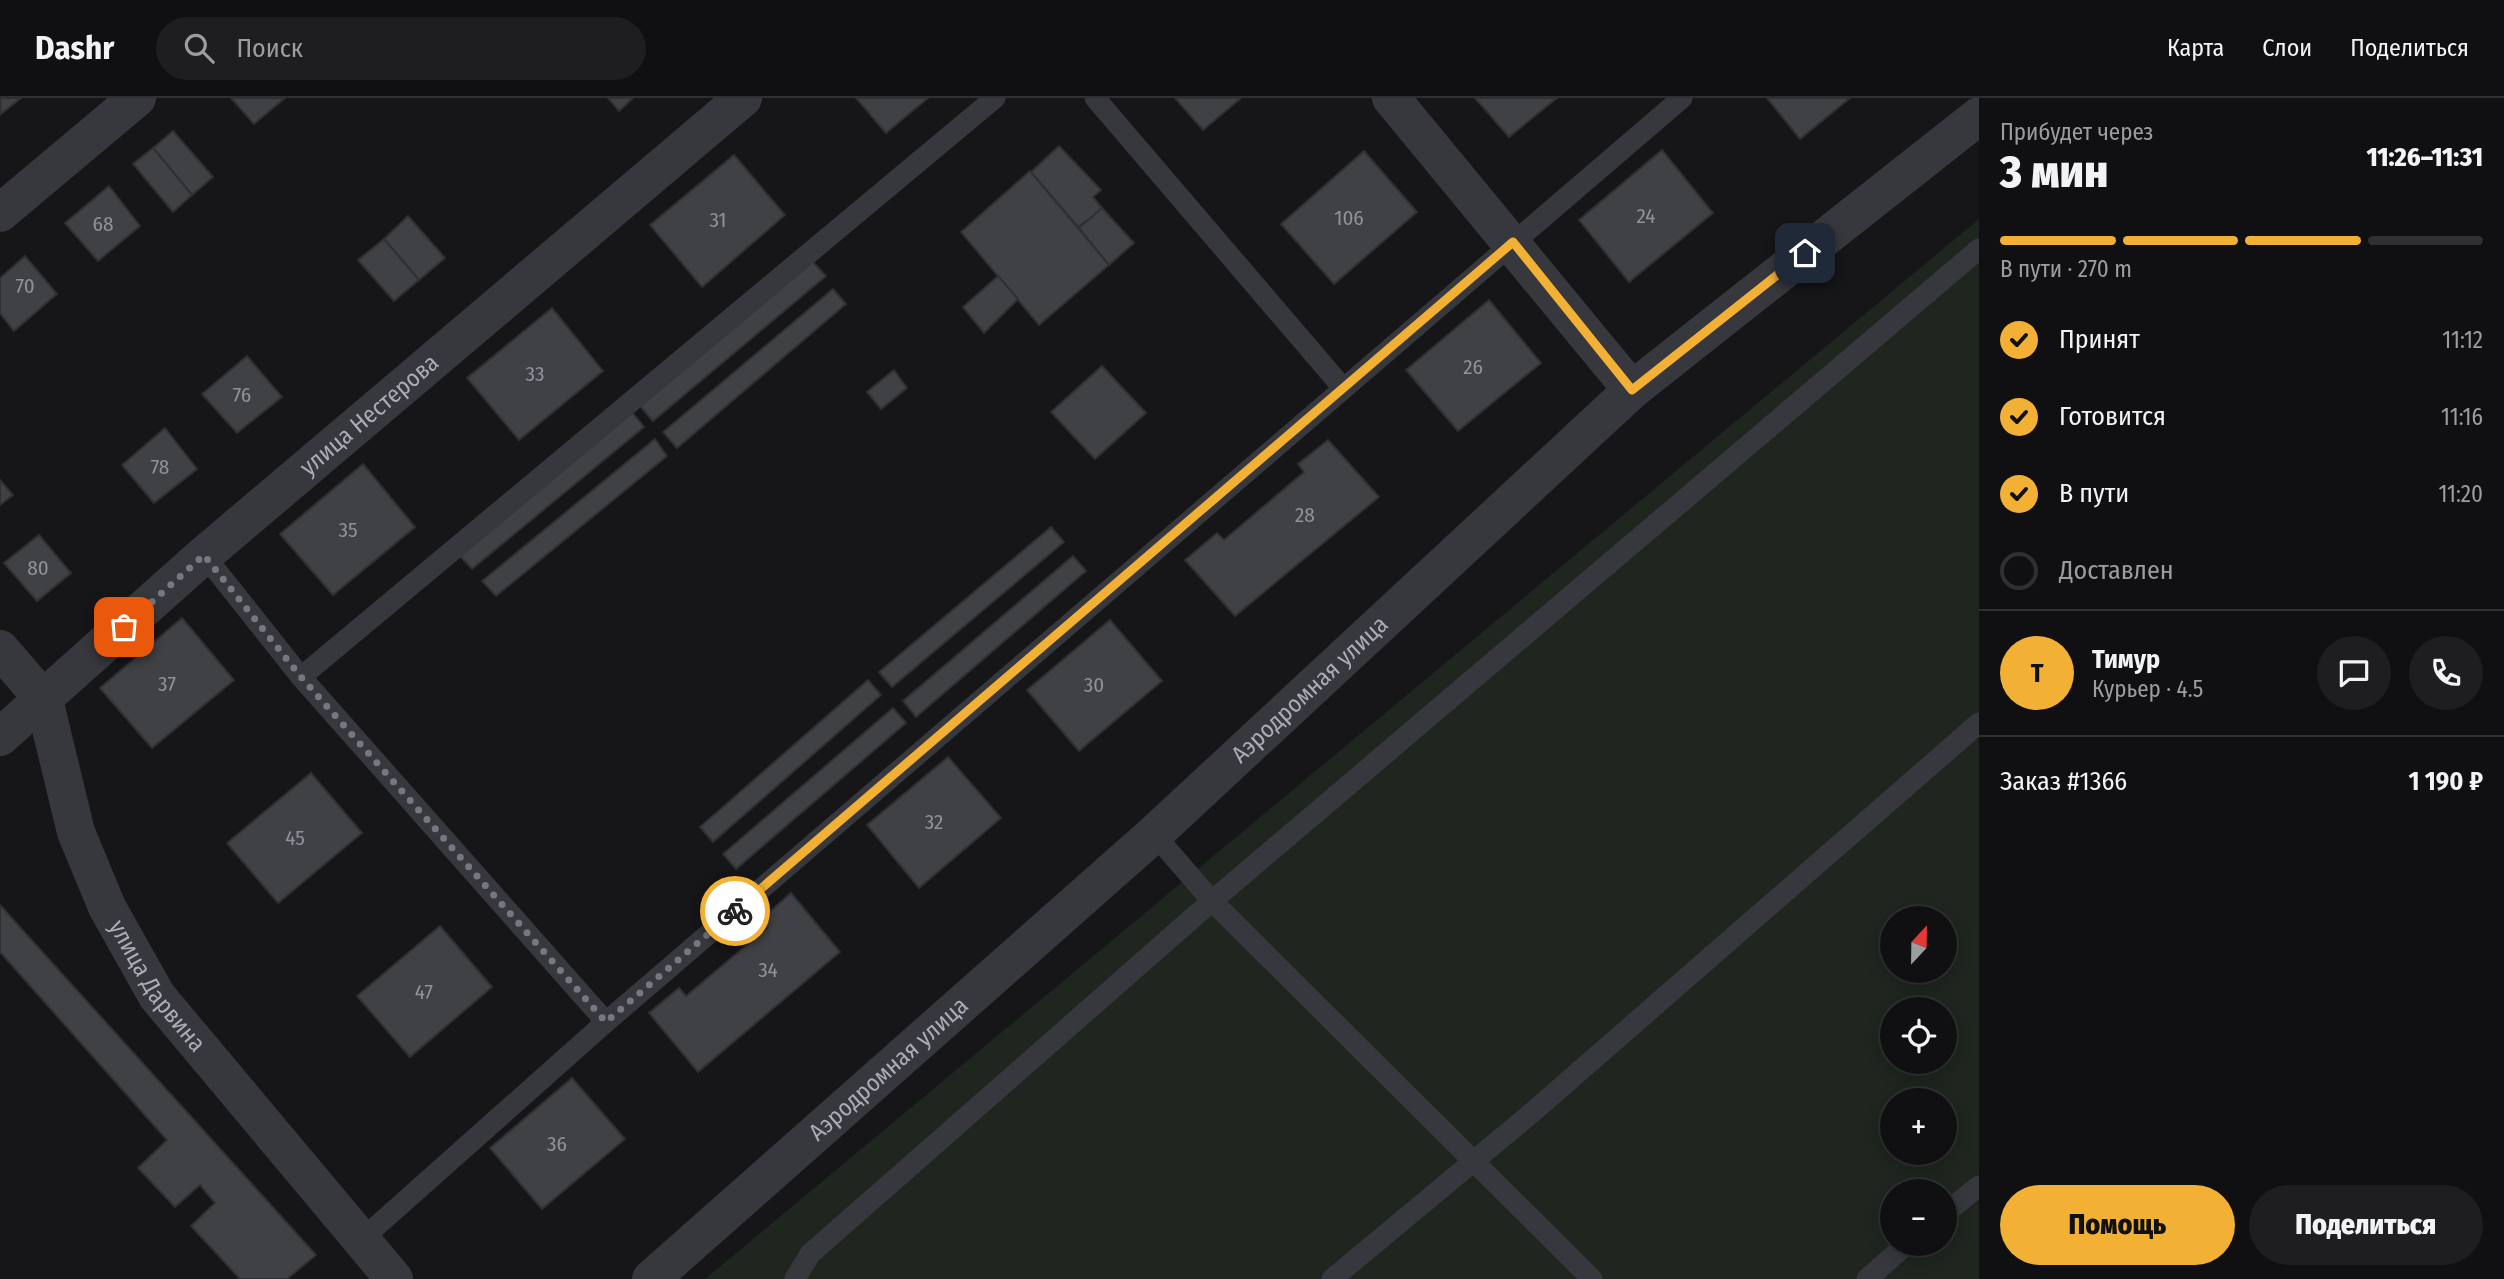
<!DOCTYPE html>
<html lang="ru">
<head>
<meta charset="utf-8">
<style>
	:root { --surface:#101012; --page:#1e1e20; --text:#f1f3f6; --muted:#9c9d9f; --line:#303032; --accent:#f2b134 }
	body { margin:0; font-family:"Fira Sans Condensed",sans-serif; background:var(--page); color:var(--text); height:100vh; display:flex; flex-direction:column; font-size:26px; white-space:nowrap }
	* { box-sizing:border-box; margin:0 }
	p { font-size:23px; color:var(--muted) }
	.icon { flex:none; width:38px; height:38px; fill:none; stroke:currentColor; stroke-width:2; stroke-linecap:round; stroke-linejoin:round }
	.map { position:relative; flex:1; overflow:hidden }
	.drawer { display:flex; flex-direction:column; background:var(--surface); width:525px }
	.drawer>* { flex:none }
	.needle { width:46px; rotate:22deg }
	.controls { position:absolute; left:1880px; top:808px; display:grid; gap:14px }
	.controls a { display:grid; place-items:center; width:77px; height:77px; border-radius:50%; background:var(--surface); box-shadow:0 4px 18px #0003,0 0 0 2px var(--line); font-size:35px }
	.pin { position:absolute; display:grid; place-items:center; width:60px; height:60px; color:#fff; margin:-30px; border-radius:14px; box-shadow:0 4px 10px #0006 }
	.courier { position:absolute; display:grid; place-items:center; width:70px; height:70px; margin:-35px; border:5px solid #f2b134; border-radius:50%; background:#fff; color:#222; box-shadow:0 2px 9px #0007 }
	.head em { font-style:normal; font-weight:800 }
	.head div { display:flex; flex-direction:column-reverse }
	.head { display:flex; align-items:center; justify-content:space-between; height:119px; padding:0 21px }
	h1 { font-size:46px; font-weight:800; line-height:52px }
	.bar { display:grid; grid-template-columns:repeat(4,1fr); gap:10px 7px; align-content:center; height:84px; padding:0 21px }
	.bar i { height:9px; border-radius:5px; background:var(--line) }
	.bar .selected { background:var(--accent) }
	.bar p { grid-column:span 4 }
	.line { display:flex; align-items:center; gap:18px; padding:0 21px; border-top:2px solid var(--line) }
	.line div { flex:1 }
	.round { display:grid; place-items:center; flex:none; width:74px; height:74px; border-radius:37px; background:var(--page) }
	ol { padding:0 21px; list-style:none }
	li { display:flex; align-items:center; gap:21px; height:77px }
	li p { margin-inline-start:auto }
	li .icon { padding:7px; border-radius:50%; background:var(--accent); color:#111; stroke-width:4 }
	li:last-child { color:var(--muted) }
	li i { width:38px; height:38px; border:4px solid var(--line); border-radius:50% }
	.primary-button { display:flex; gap:14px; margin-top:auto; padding:14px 21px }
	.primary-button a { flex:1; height:80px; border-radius:42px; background:var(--accent); color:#111; font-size:28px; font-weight:800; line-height:80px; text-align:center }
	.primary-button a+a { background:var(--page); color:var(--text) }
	header { display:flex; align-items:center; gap:42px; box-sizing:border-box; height:98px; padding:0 35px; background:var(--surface); border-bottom:2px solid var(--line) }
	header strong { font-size:33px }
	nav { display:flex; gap:38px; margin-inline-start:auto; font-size:24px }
	.search { width:490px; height:63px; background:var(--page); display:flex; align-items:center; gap:18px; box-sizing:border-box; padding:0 24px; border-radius:38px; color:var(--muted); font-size:26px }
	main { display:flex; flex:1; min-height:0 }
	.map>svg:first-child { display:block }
</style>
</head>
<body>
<header>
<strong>Dashr</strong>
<div class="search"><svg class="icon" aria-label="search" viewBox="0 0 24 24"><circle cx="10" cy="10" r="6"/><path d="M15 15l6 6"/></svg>Поиск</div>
<nav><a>Карта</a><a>Слои</a><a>Поделиться</a></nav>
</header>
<main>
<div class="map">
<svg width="1979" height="1181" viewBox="0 0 1979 1181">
	<rect width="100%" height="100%" fill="#161618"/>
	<path fill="#1e261f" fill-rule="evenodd" d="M1979 121V1181H705ZM1892 821H1944V873H1892ZM1892 912H1944V964H1892ZM1892 1003H1944V1055H1892ZM1892 1094H1944V1146H1892Z"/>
	<g fill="#404145" stroke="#303034" stroke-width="2">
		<path d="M0 0H21L1 16Z"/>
		<path d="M231 0H285L254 26Z"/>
		<path d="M608 0H633L619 13Z"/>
		<path d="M856 0H928L886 35Z"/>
		<path d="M1175 0H1241L1203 32Z"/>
		<path d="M1475 0H1557L1509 39Z"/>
		<path d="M1767 0H1850L1800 41Z"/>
		<path d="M173 33 213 79 192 97 153 50Z"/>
		<path d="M1059 48 1101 92 1093 99 1103 111 1078 129 1031 74Z"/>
		<path d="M153 50 192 97 173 114 133 66Z"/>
		<path d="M1662 52 1713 115 1629 184 1579 122Z"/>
		<path d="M1364 53 1417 114 1334 186 1281 126Z"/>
		<path d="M734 57 785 117 702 189 650 127Z"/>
		<path d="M1030 73 1109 167 1039 227 961 134Z"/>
		<path d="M109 88 140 128 98 163 65 125Z"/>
		<path d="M1102 110 1134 145 1109 167 1079 130Z"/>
		<path d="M408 118 445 160 419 182 384 141Z"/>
		<path d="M384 141 419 182 394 203 358 162Z"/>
		<path d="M25 158 57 196 14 233 0 215V180Z"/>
		<path d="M812 163 826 178 653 323 640 308Z"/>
		<path d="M998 178 1018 201 984 235 963 209Z"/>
		<path d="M833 191 846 206 677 350 663 334Z"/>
		<path d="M1489 202 1541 265 1458 333 1406 272Z"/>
		<path d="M552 210 603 273 519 342 467 280Z"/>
		<path d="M247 258 282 299 237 335 202 296Z"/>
		<path d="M1102 268 1146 315 1095 361 1051 314Z"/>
		<path d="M894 272 907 290 881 311 867 294Z"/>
		<path d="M632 314 644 329 472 471 459 457Z"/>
		<path d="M165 330 197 371 154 405 122 367Z"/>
		<path d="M655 341 667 358 496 498 482 483Z"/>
		<path d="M1328 342 1379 399 1235 518 1185 462 1217 435 1224 442 1304 374 1298 366Z"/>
		<path d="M363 366 415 429 333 497 280 436Z"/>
		<path d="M0 382 13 397 0 407Z"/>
		<path d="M1051 429 1064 444 892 589 879 574Z"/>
		<path d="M39 437 71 475 37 503 4 465Z"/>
		<path d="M1073 458 1086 473 916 619 903 603Z"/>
		<path d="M182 520 234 582 152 650 100 590Z"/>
		<path d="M1110 522 1162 583 1079 653 1027 592Z"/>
		<path d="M868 582 881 597 713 744 700 729Z"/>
		<path d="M893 610 906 625 736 771 723 756Z"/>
		<path d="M948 659 1001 720 919 790 867 727Z"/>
		<path d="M311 675 362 735 278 805 227 745Z"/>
		<path d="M791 795 840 854 698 974 649 915 679 890 686 898 767 830 760 822Z"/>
		<path d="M0 807 316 1157 287 1181H240L191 1128 215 1105 200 1087 175 1109 138 1070 167 1042 0 854Z"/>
		<path d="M440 828 492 889 410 959 357 898Z"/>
		<path d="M572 980 625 1041 542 1111 490 1050Z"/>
	</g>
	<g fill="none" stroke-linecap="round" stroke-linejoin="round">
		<g stroke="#37383d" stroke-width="21">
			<path d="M1095 0 1343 290"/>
			<path d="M204 457 301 579 606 924"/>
			<path d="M301 579 995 0"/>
			<path d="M1154 736 1212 803 1592 1181"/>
			<path d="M1944 1116 1979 1088"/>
			<path d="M361 1142 606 924 1682 0"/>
			<path d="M795 1181 810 1156 1212 803 1979 151"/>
			<path d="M1332 1181 1528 1018 1979 625"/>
			<path d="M1867 1181 1907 1146"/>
		</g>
		<g stroke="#37383d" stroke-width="38">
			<path d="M1391 0 1632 292"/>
			<path d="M0 115 137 0"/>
			<path id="s1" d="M0 551 44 602 76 734 107 809 157 898 394 1181"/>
			<path id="s2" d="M0 639 204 457 743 0"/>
			<path id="s3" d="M651 1181 1154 736 1632 292 1979 18"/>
		</g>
	</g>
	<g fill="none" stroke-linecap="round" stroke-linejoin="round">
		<path stroke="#757880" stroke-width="7" stroke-dasharray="0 12.6" d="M124 529 204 457 301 579 606 924 735 813"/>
		<path stroke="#f2b134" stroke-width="9" d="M735 813 1513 144 1632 292 1805 155"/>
	</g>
	<g text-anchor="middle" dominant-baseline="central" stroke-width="5" stroke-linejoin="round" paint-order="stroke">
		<g font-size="21" fill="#8e929b">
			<text x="1646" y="118">24</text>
			<text x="1349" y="120">106</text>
			<text x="718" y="122">31</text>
			<text x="103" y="126">68</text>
			<text x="25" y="188">70</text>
			<text x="1473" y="269">26</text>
			<text x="535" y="276">33</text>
			<text x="242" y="297">76</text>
			<text x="160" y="369">78</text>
			<text x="1305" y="417">28</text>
			<text x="348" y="432">35</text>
			<text x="38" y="470">80</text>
			<text x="167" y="586">37</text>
			<text x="1094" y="587">30</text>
			<text x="934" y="724">32</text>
			<text x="295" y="740">45</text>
			<text x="768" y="872">34</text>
			<text x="424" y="894">47</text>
			<text x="557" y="1046">36</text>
		</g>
		<g font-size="24" fill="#a8adb8" stroke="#111113">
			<text stroke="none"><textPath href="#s2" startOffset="490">улица Нестерова</textPath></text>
			<text stroke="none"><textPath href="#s3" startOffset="884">Аэродромная улица</textPath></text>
			<text stroke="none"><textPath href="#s1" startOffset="378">улица Дарвина</textPath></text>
			<text stroke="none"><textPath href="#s3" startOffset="317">Аэродромная улица</textPath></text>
		</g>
	</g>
</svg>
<div class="controls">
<a><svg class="needle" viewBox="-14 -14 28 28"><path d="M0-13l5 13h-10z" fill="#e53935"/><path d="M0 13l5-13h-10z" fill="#9c9d9f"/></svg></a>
<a><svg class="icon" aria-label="locate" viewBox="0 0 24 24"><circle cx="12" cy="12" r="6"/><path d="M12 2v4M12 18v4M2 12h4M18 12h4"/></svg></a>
<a>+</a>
<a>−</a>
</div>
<div class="pin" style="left:124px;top:529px;background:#ea580c"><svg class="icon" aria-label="bag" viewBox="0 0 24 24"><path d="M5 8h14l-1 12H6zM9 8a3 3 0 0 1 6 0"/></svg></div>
<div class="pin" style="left:1805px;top:155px;background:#1f2937"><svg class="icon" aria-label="home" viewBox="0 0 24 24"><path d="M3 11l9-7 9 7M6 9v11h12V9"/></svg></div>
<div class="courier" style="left:735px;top:813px"><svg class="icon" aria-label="bike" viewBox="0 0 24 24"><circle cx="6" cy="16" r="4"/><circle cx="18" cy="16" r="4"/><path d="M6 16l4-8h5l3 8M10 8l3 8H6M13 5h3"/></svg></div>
</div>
<section class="drawer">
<div class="head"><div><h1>3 мин</h1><p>Прибудет через</p></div><em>11:26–11:31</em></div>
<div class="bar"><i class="selected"></i><i class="selected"></i><i class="selected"></i><i></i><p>В пути · 270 m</p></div>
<ol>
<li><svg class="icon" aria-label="check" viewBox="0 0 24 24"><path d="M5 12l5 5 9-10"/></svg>Принят<p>11:12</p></li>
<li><svg class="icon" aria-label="check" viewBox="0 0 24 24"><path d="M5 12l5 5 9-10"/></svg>Готовится<p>11:16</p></li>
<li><svg class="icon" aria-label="check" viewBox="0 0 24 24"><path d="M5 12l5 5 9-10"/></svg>В пути<p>11:20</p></li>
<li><i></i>Доставлен</li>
</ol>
<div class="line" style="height:126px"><b class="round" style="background:var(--accent);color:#111">Т</b><div><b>Тимур</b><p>Курьер · 4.5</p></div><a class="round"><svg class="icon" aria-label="chat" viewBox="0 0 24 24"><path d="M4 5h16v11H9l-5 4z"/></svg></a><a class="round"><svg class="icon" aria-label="phone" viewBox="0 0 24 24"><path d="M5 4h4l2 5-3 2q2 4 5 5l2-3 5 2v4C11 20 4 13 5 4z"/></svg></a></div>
<div class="line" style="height:91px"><div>Заказ #1366</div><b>1 190 ₽</b></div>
<div class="primary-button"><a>Помощь</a><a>Поделиться</a></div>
</section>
</main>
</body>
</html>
